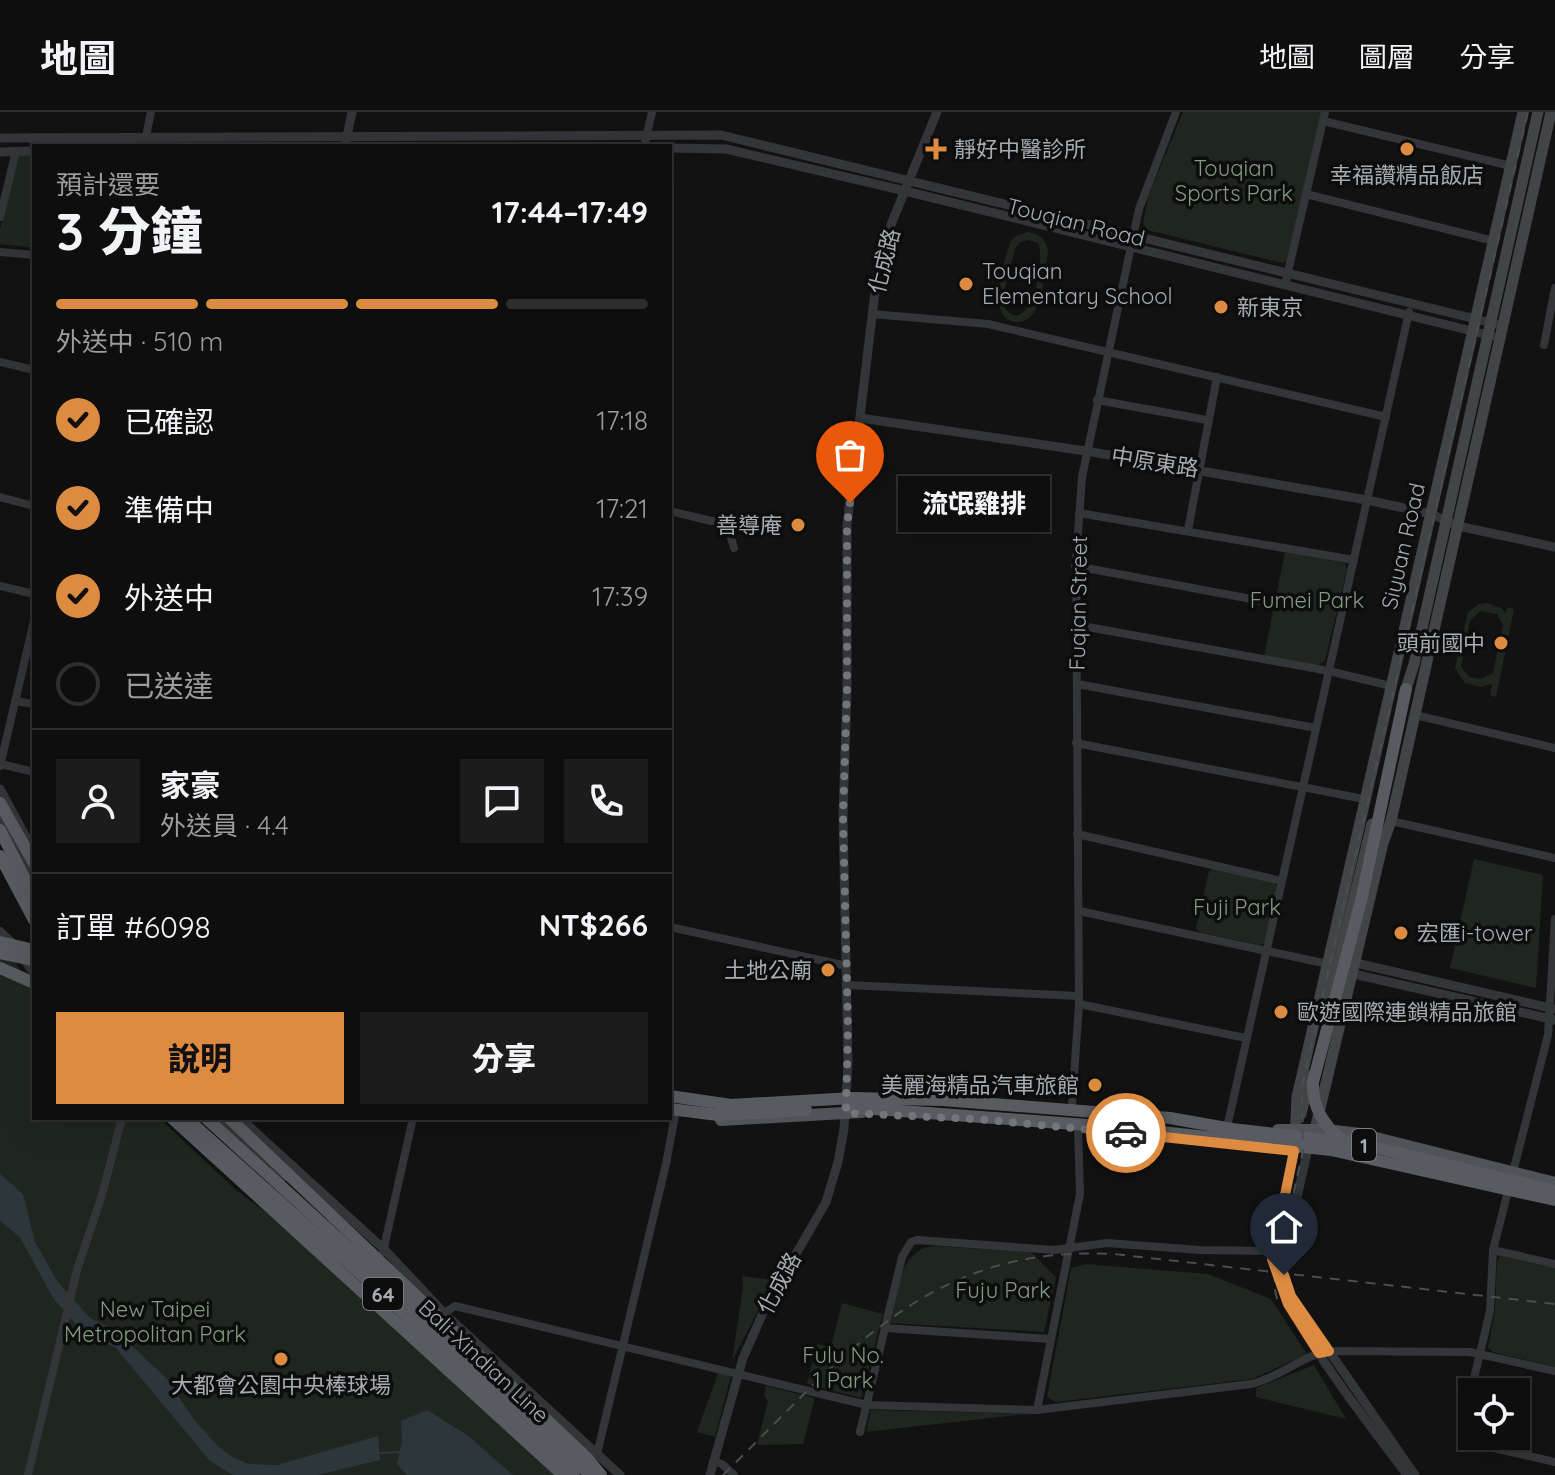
<!DOCTYPE html>
<html lang="zh-TW">
<head>
<meta charset="utf-8">
<style>
	:root { --surface:#0e0e0e; --page:#1c1c1c; --text:#f1f3f6; --muted:#9b9c9e; --line:#2e2e2e; --accent:#dd8b41 }
	body { margin:0; font-family:Quicksand,"Noto Sans TC",sans-serif; background:var(--page); color:var(--text); height:100vh; display:flex; flex-direction:column; font-size:30px; white-space:nowrap }
	* { box-sizing:border-box; margin:0 }
	p { font-size:26px; color:var(--muted) }
	.icon { flex:none; width:44px; height:44px; fill:none; stroke:currentColor; stroke-width:2; stroke-linecap:round; stroke-linejoin:round }
	.map { position:relative; flex:1; overflow:hidden }
	.side { position:absolute; left:32px; top:32px; width:640px; height:976px; display:flex; flex-direction:column; background:var(--surface); border-radius:0px; box-shadow:0 8px 32px #0002,0 0 0 2px var(--line) }
	.side>* { flex:none }
	.controls { position:absolute; left:1458px; top:1266px; display:grid; gap:16px }
	.controls a { display:grid; place-items:center; width:72px; height:72px; border-radius:0px; background:var(--surface); box-shadow:0 8px 32px #0002,0 0 0 2px var(--line); font-size:40px }
	.pin { position:absolute; display:grid; place-items:center; width:68px; height:68px; color:#fff; margin:-82px -34px; border-radius:50% 50% 50% 0; rotate:-45deg; box-shadow:0 0 8px #0007 }
	.pin .icon { rotate:45deg }
	.courier { position:absolute; display:grid; place-items:center; width:80px; height:80px; margin:-40px; border:6px solid #dd8b41; border-radius:50%; background:#fff; color:#222; box-shadow:0 2px 10px #0007 }
	.bubble { position:absolute; height:56px; border-radius:0px; background:var(--surface); box-shadow:0 8px 32px #0002,0 0 0 2px var(--line); font-size:26px; font-weight:800; line-height:56px; text-align:center }
	.overview em { font-style:normal; font-weight:800 }
	.overview div { display:flex; flex-direction:column-reverse }
	.overview { display:flex; align-items:center; justify-content:space-between; height:136px; padding:0 24px }
	h1 { font-size:52px; font-weight:800; line-height:60px }
	.bar { display:grid; grid-template-columns:repeat(4,1fr); gap:12px 8px; align-content:center; height:96px; padding:0 24px }
	.bar i { height:10px; border-radius:6px; background:var(--line) }
	.bar .selected { background:var(--accent) }
	.bar p { grid-column:span 4 }
	.line { display:flex; align-items:center; gap:20px; padding:0 24px; border-top:2px solid var(--line) }
	.line div { flex:1 }
	.round { display:grid; place-items:center; flex:none; width:84px; height:84px; border-radius:0px; background:var(--page) }
	ol { padding:0 24px; list-style:none }
	li { display:flex; align-items:center; gap:24px; height:88px }
	li p { margin-inline-start:auto }
	li .icon { padding:8px; border-radius:50%; background:var(--accent); color:#111; stroke-width:4 }
	li:last-child { color:var(--muted) }
	li i { width:44px; height:44px; border:4px solid var(--line); border-radius:50% }
	.cta { display:flex; gap:16px; margin-top:auto; padding:16px 24px }
	.cta a { flex:1; height:92px; border-radius:0px; background:var(--accent); color:#111; font-size:32px; font-weight:800; line-height:92px; text-align:center }
	.cta a+a { background:var(--page); color:var(--text) }
	header { display:flex; align-items:center; gap:48px; box-sizing:border-box; height:112px; padding:0 40px; background:var(--surface); border-bottom:2px solid var(--line) }
	header strong { font-size:38px }
	nav { display:flex; gap:44px; margin-inline-start:auto; font-size:28px }
	.map>svg:first-child { display:block }
</style>
</head>
<body>
<header>
<strong>地圖</strong>
<nav><a>地圖</a><a>圖層</a><a>分享</a></nav>
</header>
<div class="map">
<svg width="1555" height="1363" viewBox="0 0 1555 1363">
	<rect width="100%" height="100%" fill="#121213"/>
	<g fill="#1f261f" fill-rule="evenodd">
		<path d="M1183 0H1322L1288 148 1282 151 1147 118 1143 111 1148 85Z"/>
		<path d="M19 43H34V136L0 132V117Z"/>
		<path d="M1028 120C1041 122 1047 128 1048 141 1045 156 1042 190 1033 202 1029 207 1023 210 1017 210 985 210 1004 147 1011 129L1016 124ZM1029 128 1038 131C1045 144 1035 213 1011 202 1007 200 1005 197 1004 192 1002 179 1012 150 1015 137L1020 130Z"/>
		<path d="M1285 440 1345 451 1347 457 1325 549 1318 553 1264 544Z"/>
		<path d="M1487 491 1501 496 1506 501 1507 495 1514 497 1496 585 1490 583 1492 572 1481 575 1465 571 1455 556 1468 500 1479 492ZM1480 499 1497 502 1503 513 1493 561 1481 567 1469 565 1461 554 1470 509Z"/>
		<path d="M1474 747 1543 763 1536 876 1450 856Z"/>
		<path d="M1213 756 1275 771 1278 776 1264 831 1260 833 1199 820 1196 816 1209 759Z"/>
		<path d="M0 825 34 881V1006H159L235 1077 342 1157 564 1363H0Z"/>
		<path d="M933 1134 1031 1140 1056 1165 1044 1220 891 1211C898 1183 898 1138 933 1134Z"/>
		<path d="M1500 1144 1555 1156V1255L1493 1240 1488 1236 1495 1199 1497 1150Z"/>
		<path d="M1086 1152 1208 1162 1261 1183 1271 1187 1307 1242 1252 1267 1056 1290 1047 1285 1071 1156Z"/>
		<path d="M742 1164 774 1168 732 1249 743 1175Z"/>
		<path d="M842 1191 883 1202 861 1286 807 1272 817 1232 831 1235Z"/>
		<path d="M1314 1253 1346 1307 1256 1285V1276Z"/>
		<path d="M718 1261 731 1264 715 1325 697 1320Z"/>
		<path d="M766 1274 815 1286 803 1332 757 1333 768 1289 764 1284Z"/>
		<path d="M871 1298 1028 1302 866 1320Z"/>
	</g>
	<g fill="#2d373b">
		<path d="M0 1062 23 1082 35 1130 57 1169 90 1206 115 1218 166 1266 195 1309 219 1335 232 1345 249 1352 277 1353 378 1324 380 1348 318 1363H233L210 1349 116 1236 82 1219 53 1186 20 1125 0 1109Z"/>
		<path d="M427 1298 467 1323 513 1363H407L397 1352 402 1329 401 1309Z"/>
	</g>
	<g fill="none" stroke-linecap="round" stroke-linejoin="round">
		<path stroke="#2d373b" stroke-width="2" d="M380 1341 402 1340"/>
		<g stroke="#343538" stroke-width="8">
			<path d="M1323 9 1511 54"/>
			<path d="M144 34 151 0"/>
			<path d="M644 34 652 0"/>
			<path d="M1306 82 1494 129"/>
			<path d="M0 105 16 39"/>
			<path d="M0 140 34 143"/>
			<path d="M1285 173 1325 0"/>
			<path d="M872 202 988 212 1386 305"/>
			<path d="M1544 233 1555 176"/>
			<path d="M0 250 34 258"/>
			<path d="M1097 288 1207 308"/>
			<path d="M0 385 34 394"/>
			<path d="M670 399 711 409H726L734 436"/>
			<path d="M1079 401 1354 448"/>
			<path d="M1188 418 1217 265"/>
			<path d="M1075 454 1273 491"/>
			<path d="M0 474 34 482"/>
			<path d="M1077 513 1329 559 1391 574"/>
			<path d="M1077 572 1316 616"/>
			<path d="M15 589 34 592"/>
			<path d="M1415 603 1555 636"/>
			<path d="M1076 631 1364 687"/>
			<path d="M1 652 34 660"/>
			<path d="M0 654 34 509"/>
			<path d="M1391 709 1555 746"/>
			<path d="M1077 722 1282 769"/>
			<path d="M1079 799 1328 852"/>
			<path d="M1555 807 1548 923 1493 1138 1490 1199 1461 1321 1463 1327 1467 1330 1555 1350"/>
			<path d="M670 815 847 854"/>
			<path d="M0 819 14 832"/>
			<path d="M23 847 34 862"/>
			<path d="M847 873 1079 884"/>
			<path d="M1079 892 1246 926"/>
			<path d="M1072 994 1079 892 1076 448 1082 365 1139 97 1176 0"/>
			<path d="M1228 1011 1409 200"/>
			<path d="M1493 1138 1555 1152"/>
			<path d="M383 1140 413 1006"/>
			<path d="M444 1201 455 1194 867 1293 1037 1298 1251 1272C1279 1266 1301 1244 1329 1239L1470 1240 1555 1259"/>
			<path d="M885 1216 1050 1227"/>
			<path d="M1037 1298 1080 1082 1078 1016"/>
			<path d="M860 1320 902 1145 911 1130 917 1128 1054 1138 1107 1131 1200 1138 1273 1139"/>
			<path d="M597 1342 666 1052 675 1003"/>
			<path d="M713 1349 722 1352 734 1363"/>
			<path d="M28 1363 77 1158 102 1083 122 1006"/>
		</g>
		<g stroke="#343538" stroke-width="9">
			<path d="M0 26 721 23 1496 212"/>
			<path d="M345 34 352 0"/>
			<path d="M670 36 726 37 905 79 1492 224"/>
			<path d="M0 40 34 39"/>
			<path d="M860 306 1086 339 1367 388 1431 402 1458 414 1555 435"/>
			<path d="M0 677 34 740"/>
			<path d="M0 703 34 763"/>
			<path d="M1356 851 1555 897"/>
			<path d="M1354 862 1555 908"/>
			<path d="M217 1006 283 1065"/>
			<path d="M240 1006 385 1138 444 1201 620 1363"/>
			<path d="M1308 1037 1284 1141V1163L1291 1184 1415 1363"/>
			<path d="M1294 1039 1273 1139C1269 1189 1375 1319 1407 1363"/>
			<path d="M710 1363 743 1246 766 1194 826 1090 838 1050 844 1017 848 951 843 704 847 577V413L877 163 892 110 937 0"/>
		</g>
		<g stroke="#424448" stroke-width="11">
			<path d="M1404 583 1414 552 1538 0"/>
			<path d="M1330 886 1372 712"/>
			<path d="M1301 1002 1310 964"/>
			<path d="M1295 1026 1297 985 1523 0"/>
			<path d="M1313 1026 1383 731 1391 709 1551 0"/>
		</g>
		<g stroke="#505357" stroke-width="12">
			<path d="M721 1008 862 1000"/>
			<path d="M1278 1018H1326L1360 1022 1555 1071"/>
		</g>
		<g stroke="#585c60" stroke-width="12">
			<path d="M0 691 34 751"/>
			<path d="M0 718 34 785"/>
			<path d="M0 744 34 808"/>
			<path d="M0 830 34 838"/>
			<path d="M0 841 34 848"/>
			<path d="M0 856 34 871"/>
			<path d="M670 984 731 993 853 986 942 988 1170 1006 1232 1017 1361 1032 1555 1079"/>
			<path d="M848 995 1114 1015 1331 1038 1555 1088"/>
			<path d="M670 997 718 1003 806 998"/>
			<path d="M172 1006 563 1363"/>
			<path d="M186 1006 381 1180 574 1363"/>
			<path d="M206 1006 408 1190 590 1363"/>
			<path d="M229 1006 588 1347 601 1363"/>
			<path d="M1342 1028C1323 1013 1312 994 1313 970L1361 789 1406 577"/>
		</g>
		<g stroke="#4b4d51" stroke-width="2" stroke-dasharray="10 8" stroke-linecap="butt">
			<path d="M1277 1187 1274 1173 1276 1158 1303 1039 1302 973 1528 0"/>
			<path d="M723 1363C844 1245 927 1132 1114 1142L1555 1192"/>
		</g>
	</g>
	<g fill="none" stroke-linecap="round" stroke-linejoin="round">
		<path stroke="#72767a" stroke-width="8" stroke-dasharray="0 14.4" d="M850 391 847 413V577L843 704 848 915 846 1001 976 1007 1126 1021"/>
		<path stroke="#dd8b41" stroke-width="10" d="M1126 1021 1294 1039 1272 1147 1288 1192 1319 1241 1329 1239 1291 1184 1284 1163"/>
	</g>
	<g fill="#dd8b41" stroke="#0d0d0e" stroke-width="3">
		<path d="M932 25h8v8h8v8h-8v8h-8v-8h-8v-8h8z"/>
		<circle cx="1407" cy="37" r="8"/>
		<circle cx="966" cy="172" r="8"/>
		<circle cx="1221" cy="195" r="8"/>
		<circle cx="798" cy="413" r="8"/>
		<circle cx="1501" cy="531" r="8"/>
		<circle cx="1401" cy="821" r="8"/>
		<circle cx="828" cy="858" r="8"/>
		<circle cx="1281" cy="900" r="8"/>
		<circle cx="1095" cy="973" r="8"/>
		<circle cx="281" cy="1247" r="8"/>
	</g>
	<g text-anchor="middle" dominant-baseline="central" stroke-width="7" stroke-linejoin="round" paint-order="stroke">
		<g fill="#0d0d0e" stroke="#777c81" stroke-width="2">
			<rect x="1352" y="1017" width="24" height="32" rx="6"/>
			<rect x="363" y="1166" width="40" height="32" rx="6"/>
		</g>
		<g font-size="20" font-weight="bold" fill="#a5acb2">
			<text x="1364" y="1033">1</text>
			<text x="383" y="1182">64</text>
		</g>
		<g font-size="22" fill="#a5acb2" stroke="#0d0d0e" text-anchor="start">
			<text x="954" y="37">靜好中醫診所</text>
			<text x="1407" y="63" text-anchor="middle">幸福讚精品飯店</text>
			<text x="982" y="159">Touqian<tspan x="982" dy="25">Elementary School</tspan></text>
			<text x="1237" y="195">新東京</text>
			<text x="782" y="413" text-anchor="end">善導庵</text>
			<text x="1485" y="531" text-anchor="end">頭前國中</text>
			<text x="1417" y="821">宏匯i-tower</text>
			<text x="812" y="858" text-anchor="end">土地公廟</text>
			<text x="1297" y="900">歐遊國際連鎖精品旅館</text>
			<text x="1079" y="973" text-anchor="end">美麗海精品汽車旅館</text>
			<text x="281" y="1273" text-anchor="middle">大都會公園中央棒球場</text>
		</g>
		<g font-size="22" fill="#829c7e" stroke="#0d0d0e">
			<text x="1234" y="56">Touqian<tspan x="1234" dy="25">Sports Park</tspan></text>
			<text x="1307" y="488">Fumei Park</text>
			<text x="1237" y="795">Fuji Park</text>
			<text x="1003" y="1178">Fuju Park</text>
			<text x="155" y="1197">New Taipei<tspan x="155" dy="25">Metropolitan Park</tspan></text>
			<text x="843" y="1243">Fulu No.<tspan x="843" dy="25">1 Park</tspan></text>
		</g>
		<g font-size="22" fill="#a5acb2" stroke="#0d0d0e">
			<text transform="translate(1076 110) rotate(14)">Touqian Road</text>
			<text transform="translate(884 149) rotate(-76)">化成路</text>
			<text transform="translate(1155 350) rotate(9)">中原東路</text>
			<text transform="translate(1403 434) rotate(-77)">Siyuan Road</text>
			<text transform="translate(1078 491) rotate(-89)">Fuqian Street</text>
			<text transform="translate(779 1171) rotate(-62)">化成路</text>
			<text transform="translate(484 1249) rotate(43)">Bali-Xindian Line</text>
		</g>
	</g>
</svg>
<div class="controls">
<a><svg class="icon" aria-label="locate" viewBox="0 0 24 24"><circle cx="12" cy="12" r="6"/><path d="M12 2v4M12 18v4M2 12h4M18 12h4"/></svg></a>
</div>
<div class="pin" style="left:850px;top:391px;background:#ea580c"><svg class="icon" aria-label="bag" viewBox="0 0 24 24"><path d="M5 8h14l-1 12H6zM9 8a3 3 0 0 1 6 0"/></svg></div>
<div class="pin" style="left:1284px;top:1163px;background:#1f2937"><svg class="icon" aria-label="home" viewBox="0 0 24 24"><path d="M3 11l9-7 9 7M6 9v11h12V9"/></svg></div>
<div class="courier" style="left:1126px;top:1021px"><svg class="icon" aria-label="car" viewBox="0 0 24 24"><path d="M5 17H2v-5l4-1 3-4h7l3 4 3 1v5h-3M9 17h6M6 11h13"/><circle cx="7" cy="17" r="2"/><circle cx="17" cy="17" r="2"/></svg></div>
<div class="bubble" style="left:898px;top:364px;width:152px">流氓雞排</div>
<section class="side">
<div class="overview"><div><h1>3 分鐘</h1><p>預計還要</p></div><em>17:44–17:49</em></div>
<div class="bar"><i class="selected"></i><i class="selected"></i><i class="selected"></i><i></i><p>外送中 · 510 m</p></div>
<ol>
<li><svg class="icon" aria-label="check" viewBox="0 0 24 24"><path d="M5 12l5 5 9-10"/></svg>已確認<p>17:18</p></li>
<li><svg class="icon" aria-label="check" viewBox="0 0 24 24"><path d="M5 12l5 5 9-10"/></svg>準備中<p>17:21</p></li>
<li><svg class="icon" aria-label="check" viewBox="0 0 24 24"><path d="M5 12l5 5 9-10"/></svg>外送中<p>17:39</p></li>
<li><i></i>已送達</li>
</ol>
<div class="line" style="height:144px"><a class="round"><svg class="icon" aria-label="person" viewBox="0 0 24 24"><circle cx="12" cy="8" r="4"/><path d="M4 21q1-7 8-7t8 7"/></svg></a><div><b>家豪</b><p>外送員 · 4.4</p></div><a class="round"><svg class="icon" aria-label="chat" viewBox="0 0 24 24"><path d="M4 5h16v11H9l-5 4z"/></svg></a><a class="round"><svg class="icon" aria-label="phone" viewBox="0 0 24 24"><path d="M5 4h4l2 5-3 2q2 4 5 5l2-3 5 2v4C11 20 4 13 5 4z"/></svg></a></div>
<div class="line" style="height:104px"><div>訂單 #6098</div><b>NT$266</b></div>
<div class="cta"><a>說明</a><a>分享</a></div>
</section>
</div>
</body>
</html>
